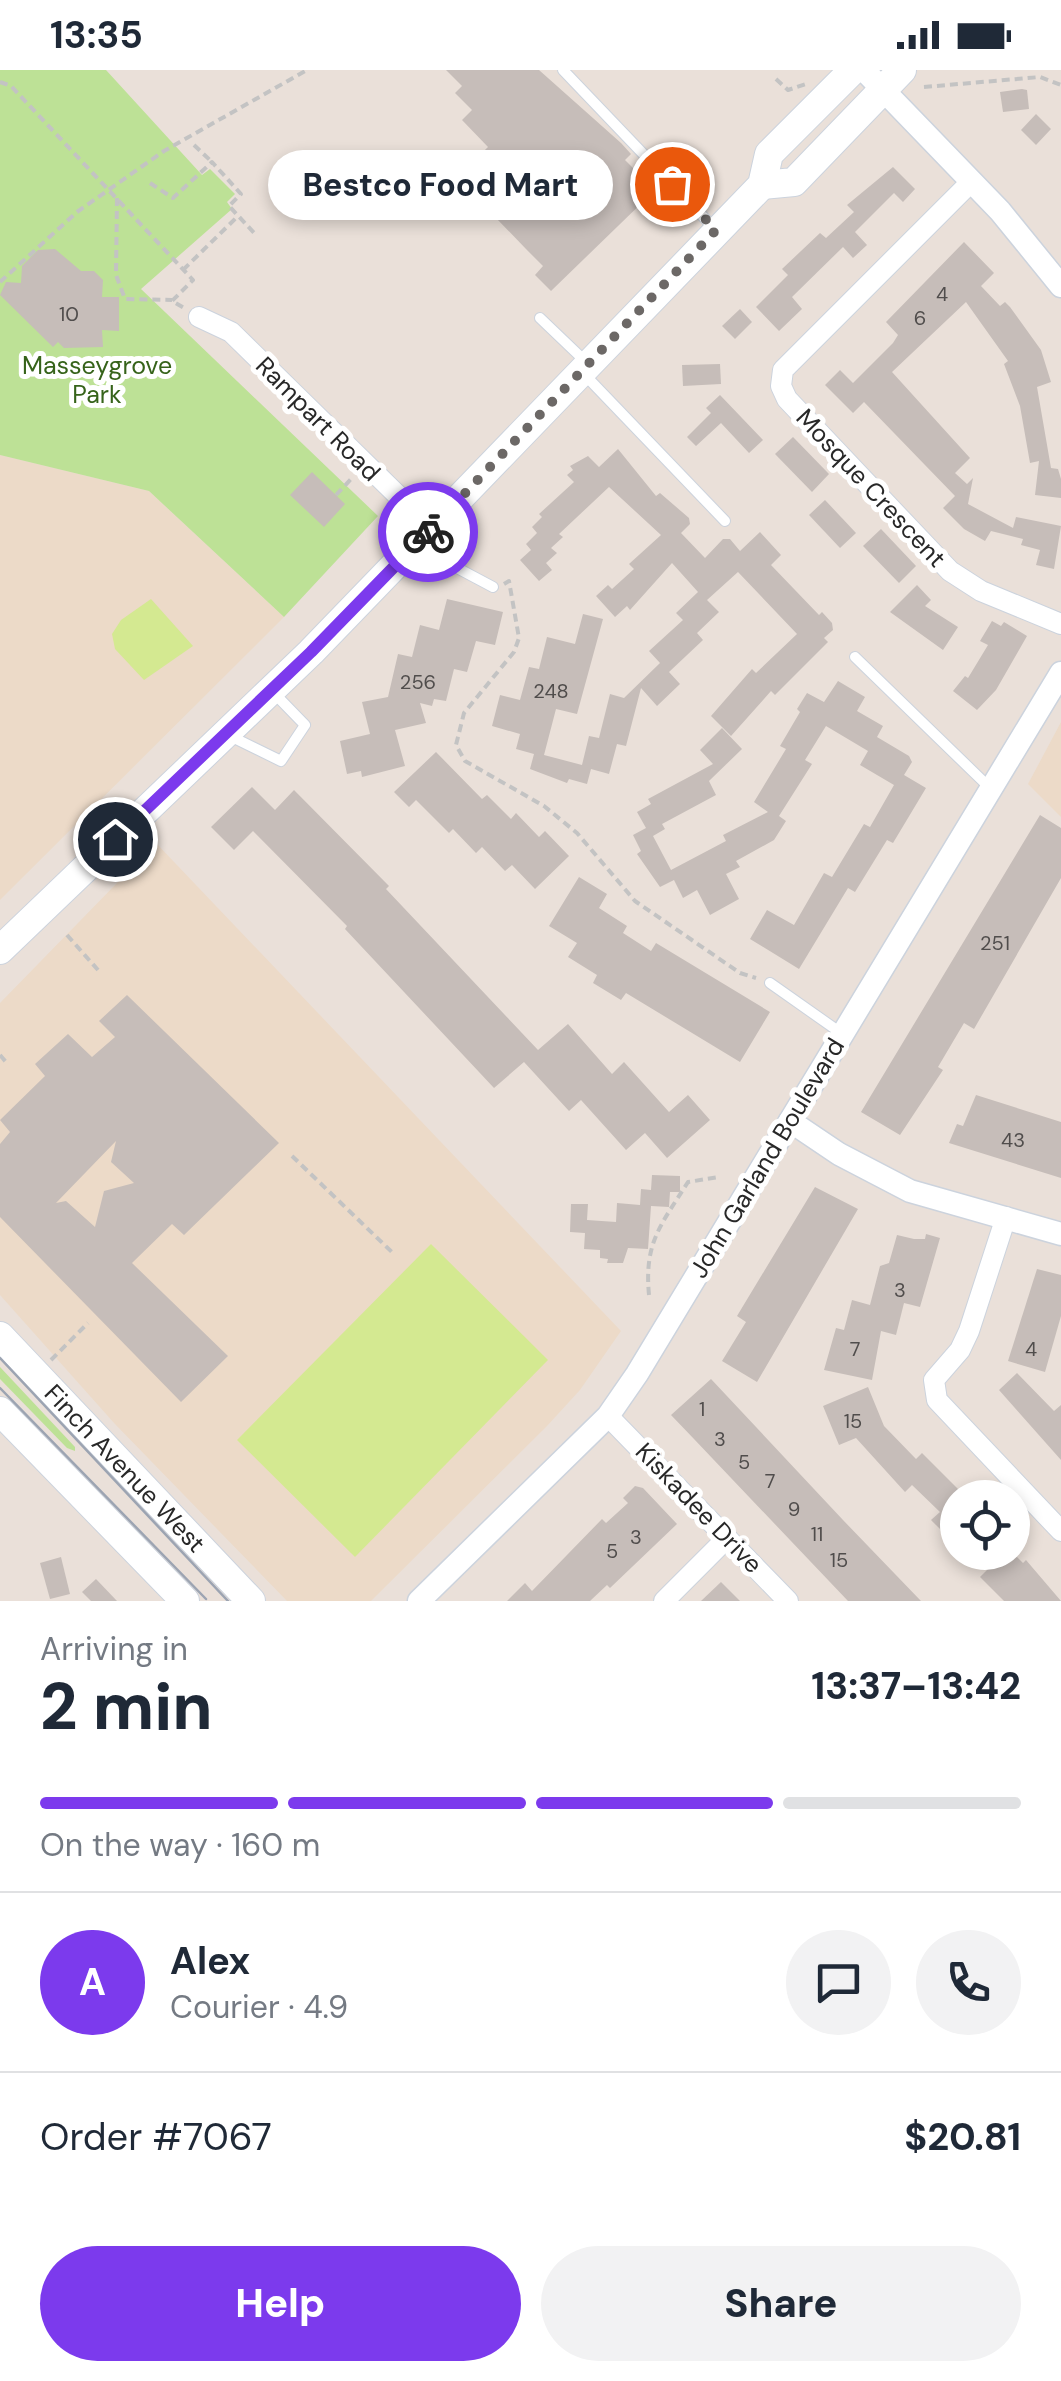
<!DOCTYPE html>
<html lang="en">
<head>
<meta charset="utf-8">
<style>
	:root { --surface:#fff; --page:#f2f2f3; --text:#1f2937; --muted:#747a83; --line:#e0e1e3; --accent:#7c3aed }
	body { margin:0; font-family:"DM Sans",sans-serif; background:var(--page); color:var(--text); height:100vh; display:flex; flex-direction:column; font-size:38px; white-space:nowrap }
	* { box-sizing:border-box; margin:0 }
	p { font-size:32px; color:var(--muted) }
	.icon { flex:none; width:55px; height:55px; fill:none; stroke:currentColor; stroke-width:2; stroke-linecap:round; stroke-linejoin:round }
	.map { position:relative; height:1531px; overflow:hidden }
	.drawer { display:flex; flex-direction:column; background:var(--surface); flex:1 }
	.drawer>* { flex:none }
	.buttons { position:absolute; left:940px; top:1410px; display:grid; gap:20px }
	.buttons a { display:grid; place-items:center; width:90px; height:90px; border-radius:50%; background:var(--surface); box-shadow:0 5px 15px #0003; font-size:50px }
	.pin { position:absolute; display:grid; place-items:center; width:85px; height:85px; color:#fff; margin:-42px; border:5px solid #fff; border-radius:50%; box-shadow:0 2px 10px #0007 }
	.courier { position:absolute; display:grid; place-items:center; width:100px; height:100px; margin:-50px; border:8px solid #7c3aed; border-radius:50%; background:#fff; color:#222; box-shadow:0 2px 12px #0007 }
	.bubble { position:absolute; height:70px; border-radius:35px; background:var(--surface); box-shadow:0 5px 15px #0003; font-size:32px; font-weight:800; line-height:70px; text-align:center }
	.headline em { font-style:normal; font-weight:800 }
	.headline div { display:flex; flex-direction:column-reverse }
	.headline { display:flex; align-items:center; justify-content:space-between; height:170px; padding:0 40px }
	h1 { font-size:65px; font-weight:800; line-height:75px }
	.bar { display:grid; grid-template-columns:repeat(4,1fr); gap:15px 10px; align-content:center; height:120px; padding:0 40px }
	.bar i { height:12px; border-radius:8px; background:var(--line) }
	.bar .selected { background:var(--accent) }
	.bar p { grid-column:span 4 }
	.line { display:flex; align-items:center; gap:25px; padding:0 40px; border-top:2px solid var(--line) }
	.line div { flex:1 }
	.round { display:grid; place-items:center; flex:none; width:105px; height:105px; border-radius:52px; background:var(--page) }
	.primary-button { display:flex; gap:20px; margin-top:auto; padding:20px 40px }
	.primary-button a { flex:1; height:115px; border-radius:60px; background:var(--accent); color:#fff; font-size:40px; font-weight:800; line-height:115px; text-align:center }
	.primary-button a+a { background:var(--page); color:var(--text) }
	.status { display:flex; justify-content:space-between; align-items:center; height:70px; padding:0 50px; background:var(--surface); direction:ltr }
	.status svg { height:28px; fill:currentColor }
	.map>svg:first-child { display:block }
</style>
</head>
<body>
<div class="status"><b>13:35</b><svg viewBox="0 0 49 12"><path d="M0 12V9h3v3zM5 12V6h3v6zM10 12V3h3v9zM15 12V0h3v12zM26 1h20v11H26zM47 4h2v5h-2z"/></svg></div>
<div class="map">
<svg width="1061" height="1531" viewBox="0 0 1061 1531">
	<rect width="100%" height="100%" fill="#eae0d9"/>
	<g fill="#ecdac8">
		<path d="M0 385 149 421 284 547 0 830Z"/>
		<path d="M1061 652V747L1028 714Z"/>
		<path d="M156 773 621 1261 580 1320 547 1356 371 1531H287L114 1353 0 1225V933Z"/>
	</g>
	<g fill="#bde196">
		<path d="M0 0H106L202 105 210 99 235 124 227 132 232 139 141 219 378 446 284 547 149 421 0 385Z"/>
		<path d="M0 1297 75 1377V1381L67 1378 0 1309Z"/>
	</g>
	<g fill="#d4e991">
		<path d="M151 529 193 576 144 610 115 579 112 564 121 550Z"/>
		<path d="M431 1174 548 1290 355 1487 237 1370Z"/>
	</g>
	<g fill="#c6bdb9" fill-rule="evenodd">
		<path d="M446 0H539L621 73 631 84 625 90 652 117 651 124 551 221 535 205 543 196 526 179 469 120 460 128 448 116 488 77 462 50 472 40 455 23 462 16Z"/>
		<path d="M1022 19 1027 20 1029 39 1003 42 1000 22Z"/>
		<path d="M1036 44 1051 59 1036 75 1021 60Z"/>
		<path d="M893 97 915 119 903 132 894 123 855 162 867 175 853 188 843 177 792 227 802 239 779 261 756 237 788 205 782 199 820 163 826 168 854 142 847 135Z"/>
		<path d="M964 172 994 203 981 216 1000 236 1005 232 1010 237 1041 280 1051 312 1037 317 1051 398 1058 399 1061 409V428L1035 425 1039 391 1030 393 1020 336 1004 294 1008 291 966 232 892 302 970 388 955 403 967 414 973 408 968 434 1013 458 1016 447 1061 456 1054 499 1036 495 1040 480 1021 475 1023 469 991 461 985 471 964 459 943 438 955 426 864 332 853 343 825 315 840 300 853 313 893 273 898 265 886 252Z"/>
		<path d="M55 179 81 201H94L103 210 102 227H119V261L102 260 103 277 64 278 58 272 53 277 0 225 6 212 21 213 22 196 38 180Z"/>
		<path d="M740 239 752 252 735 269 722 256Z"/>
		<path d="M720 294 721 314 683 316 682 295Z"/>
		<path d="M720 325 763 370 749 383 721 353 696 376 687 367 711 343 706 338Z"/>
		<path d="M793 367 829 404 812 422 775 384Z"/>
		<path d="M618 379 656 426 660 423 689 448 690 454 681 463 705 488 723 469H730L740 481 760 462 781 485 771 495 819 545 822 542 832 553 833 560 824 568 828 572 775 625 771 621 731 666 711 646 752 599 756 603 797 564 738 502 707 530 719 542 697 563 703 570 669 602 680 614 657 636 641 618 626 676 617 674 609 704 591 699 587 714 569 709 567 713 530 699 534 684 516 679 520 664 492 656 500 625 520 630 529 597 539 599 547 567 575 574 583 544 603 549 577 644 556 639 544 685 582 695 589 666 599 668 610 624 624 628 660 593 649 581 683 550 676 543 698 522 672 493 630 540 627 536 615 547 596 526 608 515 612 519 634 499 629 494 661 465 609 417 559 464 563 467 551 478 557 483 546 493 552 500 539 511 520 490 531 480 526 474 537 463 532 457 542 447 539 444 574 412 567 405 573 400 570 396 588 386 599 397Z"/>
		<path d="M312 402 345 434 324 457 290 425Z"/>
		<path d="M825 430 856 463 840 478 809 445Z"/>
		<path d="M881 459 916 496 899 513 863 476Z"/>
		<path d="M917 515 931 530 925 536 958 557 943 580 890 542Z"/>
		<path d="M447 529 503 542 495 575 476 571 467 602 454 599 446 631 434 629 432 636 420 633 426 653 395 660 405 696 362 707 361 701 347 704 340 671 370 664 362 632 388 627 398 584 412 587 420 555 439 560Z"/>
		<path d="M992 551 1001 556 1004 552 1027 566 996 620 977 640 953 621 965 606 968 608 988 575 980 571Z"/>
		<path d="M838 611 865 627 857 641 883 656 877 667 909 686 912 692 904 705 926 718 893 773 887 770 855 822 848 818 799 899 750 869 767 840 794 855 824 803 832 807 864 754 870 757 894 715 860 695 868 681 826 656 805 690 812 694 779 746 786 751 774 770 736 791 740 797 726 804 739 829 710 845 697 820 683 828 674 810 660 817 637 784 641 781 633 765 646 758 637 742 651 734 648 729 713 694 700 680 722 658 742 679 709 711 716 725 662 754 665 759 653 766 671 800 726 771 723 765 768 742 754 732 786 679 780 676 800 642 797 639 807 623 824 632Z"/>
		<path d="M436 682 482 729 487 725 511 749 516 743 539 767 545 761 569 786 535 819 512 795 505 801 482 777 476 783 453 759 449 763 416 730 409 737 394 722Z"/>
		<path d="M252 717 275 740 294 720 389 816 386 819 538 980 568 954 612 1004 624 992 669 1042 688 1025 710 1050 667 1088 645 1063 626 1080 581 1030 569 1041 524 992 494 1018 345 859 347 856 253 761 234 780 211 757Z"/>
		<path d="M1040 745 1061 758V808L974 959 964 953 938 997 943 1000 900 1065 861 1042Z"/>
		<path d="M579 807 607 824 599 838 627 856 623 863 651 881 656 873 770 942 740 992 626 923 621 930 593 913 597 905 568 887 577 873 549 856Z"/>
		<path d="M127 925 279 1073 184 1165 172 1154 132 1193 228 1286 181 1332 0 1147V1074L10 1062 0 1050 45 1006 35 994 68 964 92 987 115 967 99 951ZM116 1071 111 1092 134 1113 104 1121 95 1157 66 1131 56 1133Z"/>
		<path d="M976 1025 1061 1052V1108L949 1073 957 1054 963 1056Z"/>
		<path d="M652 1105 680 1106V1122H670L669 1137 651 1136 648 1179 628 1178 623 1193H607L608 1189 600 1188V1180L584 1179 585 1163 570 1162 571 1134H588L587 1150 616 1152 617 1133 640 1135 641 1119 651 1120Z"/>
		<path d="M815 1117 858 1139 757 1312 722 1291 746 1252 737 1246Z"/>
		<path d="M926 1164 940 1168 920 1237 904 1233 896 1265 881 1261 872 1310 824 1300 836 1258 844 1260 852 1230 870 1235 880 1196 889 1193 897 1165 914 1169H925Z"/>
		<path d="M1037 1199 1061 1205V1246L1045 1302 1008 1291Z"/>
		<path d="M1017 1303 1054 1341 1061 1335V1390L999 1320Z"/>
		<path d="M711 1309 843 1450 921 1531H848L694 1369 671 1345Z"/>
		<path d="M868 1317 884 1356 916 1389 922 1383 958 1419V1477L931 1450 940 1442 912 1415 905 1422 856 1368 839 1375 823 1336Z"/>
		<path d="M635 1416 643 1418 677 1454 610 1518 607 1515 590 1531H507L525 1513 532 1521 602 1449 606 1453 628 1433 623 1428Z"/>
		<path d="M972 1482H1012L1023 1493 1026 1490 1061 1531H1004L980 1507 988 1499Z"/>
		<path d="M61 1487 70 1524 50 1529 40 1493Z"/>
		<path d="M96 1509 117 1531H91L82 1522Z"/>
		<path d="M721 1512 740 1531H701Z"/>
	</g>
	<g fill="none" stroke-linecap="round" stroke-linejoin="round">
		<g stroke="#ccd3dd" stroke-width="12">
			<g id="service">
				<path d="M563 0 714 158"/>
				<path d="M540 248 586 292"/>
				<path d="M584 304 725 451"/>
				<path d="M432 460 444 491 493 517"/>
				<path d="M855 587 991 719"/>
				<path d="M226 664 281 691 305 655 271 620"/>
				<path d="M770 913 841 963"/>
			</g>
		</g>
		<g stroke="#ccd3dd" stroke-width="22">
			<g id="minor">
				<path d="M971 112 783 300 781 316 787 329 950 501 981 521 1061 554"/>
				<path d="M199 247 231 262 431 458"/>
				<path d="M1006 1147 969 1261 960 1280 934 1310 937 1330 1061 1461"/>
				<path d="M608 1346 788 1531"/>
				<path d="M664 1531 727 1468"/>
			</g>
		</g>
		<g stroke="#ccd3dd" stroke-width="25">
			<g id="tertiary">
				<path d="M864 0 1000 141 1061 216"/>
				<path d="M790 1051 839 1084 910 1121 1061 1164"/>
				<path d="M419 1531 608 1346 637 1304 1061 603"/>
			</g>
		</g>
		<g stroke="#ccd3dd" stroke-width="30">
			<g id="secondary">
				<path d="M762 115 794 112 902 0"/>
				<path d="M0 880 311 582 762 115 769 84 853 0"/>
				<path id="s1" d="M0 1266 251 1531"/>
				<path d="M0 1341 185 1531"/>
			</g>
		</g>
		<g stroke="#c3c3c3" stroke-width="4" stroke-dasharray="8 5" stroke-linecap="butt">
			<path d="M776 9 788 20 806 14"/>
			<path d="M0 12 11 16 193 210 172 231 184 238"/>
			<path d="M924 17 1040 7 1061 15"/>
			<path d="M194 75 212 92"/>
			<path d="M150 113 173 128 212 92 241 124 229 136 257 166"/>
			<path d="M117 128 116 205 125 229 172 230"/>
			<path d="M183 200 237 147"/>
			<path d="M0 212 77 142 164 81 307 0"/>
			<path d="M336 425 353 407"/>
			<path d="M504 514 509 511 519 568 514 582 464 643 456 675 465 691 544 736 577 763 635 831 740 903 756 908"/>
			<path d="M67 865 98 900"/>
			<path d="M0 985 6 992"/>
			<path d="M292 1086 395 1185"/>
			<path d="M649 1225C644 1172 661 1155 688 1112L719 1107"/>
			<path d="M51 1290 88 1253"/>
		</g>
		<use href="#service" stroke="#fff" stroke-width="10"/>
		<use href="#minor" stroke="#fff" stroke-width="20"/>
		<use href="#tertiary" stroke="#fff" stroke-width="22"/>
		<use href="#secondary" stroke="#fff" stroke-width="28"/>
		<g stroke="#9ca4b2" stroke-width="2.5">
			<path d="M0 1288 228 1531"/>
			<path d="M0 1318 206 1529"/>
		</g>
	</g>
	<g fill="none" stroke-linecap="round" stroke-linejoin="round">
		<path stroke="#6c6866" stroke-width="10" stroke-dasharray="0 18" d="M428 462 716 160 672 114"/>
		<path stroke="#7c3aed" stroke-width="12" d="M115 769 311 582 428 462"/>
	</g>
	<g text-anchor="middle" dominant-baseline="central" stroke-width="10" stroke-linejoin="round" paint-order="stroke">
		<g font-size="20" fill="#504d4c">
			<text x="942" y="224">4</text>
			<text x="69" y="244">10</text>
			<text x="920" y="248">6</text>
			<text x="418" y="612">256</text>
			<text x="551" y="621">248</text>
			<text x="995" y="873">251</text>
			<text x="1013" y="1070">43</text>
			<text x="900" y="1220">3</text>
			<text x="855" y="1279">7</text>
			<text x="1031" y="1279">4</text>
			<text x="702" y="1339">1</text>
			<text x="853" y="1351">15</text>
			<text x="720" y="1369">3</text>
			<text x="744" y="1392">5</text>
			<text x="770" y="1411">7</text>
			<text x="794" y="1439">9</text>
			<text x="817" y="1464">11</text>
			<text x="636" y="1467">3</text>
			<text x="612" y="1481">5</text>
			<text x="839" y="1490">15</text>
		</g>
		<g font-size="25" fill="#36631a" stroke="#fff">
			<text x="97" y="295">Masseygrove<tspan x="97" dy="29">Park</tspan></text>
		</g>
		<g font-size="25" fill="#282828" stroke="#fff">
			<text transform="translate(318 349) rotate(45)">Rampart Road</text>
			<text transform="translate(871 418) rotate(47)">Mosque Crescent</text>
			<text transform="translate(767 1088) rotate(-59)">John Garland Boulevard</text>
			<text stroke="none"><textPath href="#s1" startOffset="182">Finch Avenue West</textPath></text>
			<text transform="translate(699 1438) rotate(46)">Kiskadee Drive</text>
		</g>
	</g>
</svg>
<div class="buttons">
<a><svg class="icon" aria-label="locate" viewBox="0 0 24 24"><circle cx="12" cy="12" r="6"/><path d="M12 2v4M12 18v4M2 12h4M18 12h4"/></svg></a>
</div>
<div class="pin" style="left:672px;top:114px;background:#ea580c"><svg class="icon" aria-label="bag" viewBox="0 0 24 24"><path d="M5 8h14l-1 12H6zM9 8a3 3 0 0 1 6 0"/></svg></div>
<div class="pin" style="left:115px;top:769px;background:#1f2937"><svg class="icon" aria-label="home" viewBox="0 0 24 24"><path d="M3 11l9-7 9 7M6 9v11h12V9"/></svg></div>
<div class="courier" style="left:428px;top:462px"><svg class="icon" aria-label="bike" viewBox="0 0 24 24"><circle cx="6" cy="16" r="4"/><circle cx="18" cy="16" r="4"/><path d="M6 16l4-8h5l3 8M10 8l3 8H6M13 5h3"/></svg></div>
<div class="bubble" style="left:268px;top:80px;width:345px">Bestco Food Mart</div>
</div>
<section class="drawer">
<div class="headline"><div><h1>2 min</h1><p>Arriving in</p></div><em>13:37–13:42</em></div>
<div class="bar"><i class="selected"></i><i class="selected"></i><i class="selected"></i><i></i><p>On the way · 160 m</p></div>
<div class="line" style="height:180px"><b class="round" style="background:var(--accent);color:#fff">A</b><div><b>Alex</b><p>Courier · 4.9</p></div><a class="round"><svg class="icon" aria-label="chat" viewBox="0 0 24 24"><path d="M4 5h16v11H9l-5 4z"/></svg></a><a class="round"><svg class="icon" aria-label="phone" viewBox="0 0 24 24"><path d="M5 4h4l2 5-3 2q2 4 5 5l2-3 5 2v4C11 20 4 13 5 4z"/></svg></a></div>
<div class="line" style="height:130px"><div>Order #7067</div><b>$20.81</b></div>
<div class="primary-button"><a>Help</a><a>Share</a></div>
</section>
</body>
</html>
